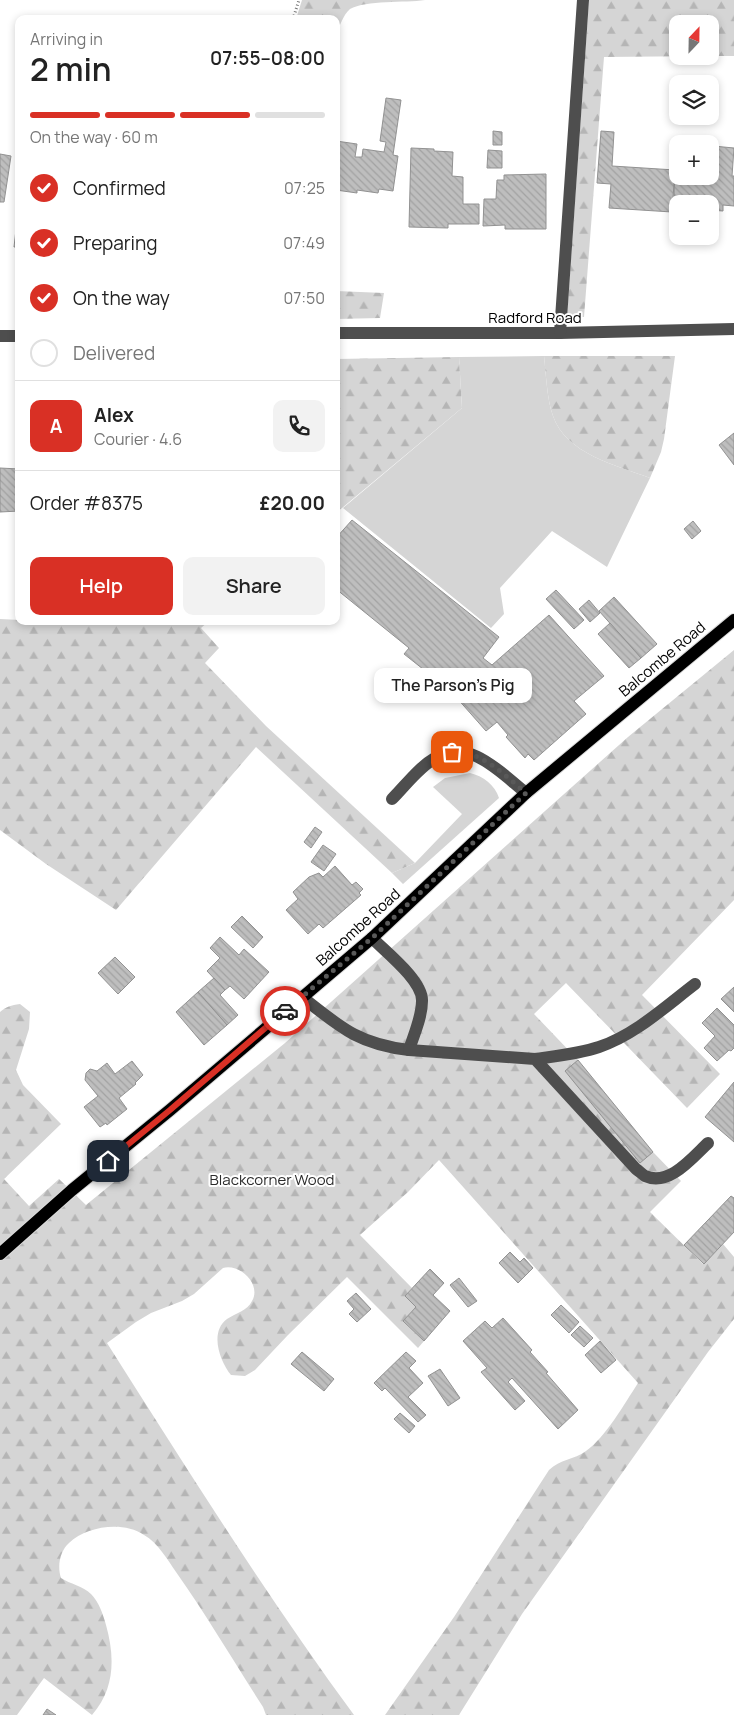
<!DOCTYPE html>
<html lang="en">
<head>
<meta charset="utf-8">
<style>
	:root { --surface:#fff; --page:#f2f2f2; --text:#222; --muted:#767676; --line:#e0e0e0; --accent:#d93025 }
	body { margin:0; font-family:Manrope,sans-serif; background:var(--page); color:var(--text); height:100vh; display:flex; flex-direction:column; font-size:19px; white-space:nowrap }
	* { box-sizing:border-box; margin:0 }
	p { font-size:16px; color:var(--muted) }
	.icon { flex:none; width:28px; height:28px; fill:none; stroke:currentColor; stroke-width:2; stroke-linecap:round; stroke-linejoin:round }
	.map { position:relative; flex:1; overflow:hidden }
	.sheet { position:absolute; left:15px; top:15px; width:325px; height:610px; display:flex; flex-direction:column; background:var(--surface); border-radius:10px; box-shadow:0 2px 8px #0003 }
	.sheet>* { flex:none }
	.needle { width:32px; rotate:22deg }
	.fabs { position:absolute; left:669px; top:15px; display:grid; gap:10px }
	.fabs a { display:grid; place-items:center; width:50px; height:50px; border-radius:10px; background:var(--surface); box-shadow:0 2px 8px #0003; font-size:25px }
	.pin { position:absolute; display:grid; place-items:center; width:42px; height:42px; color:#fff; margin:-21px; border-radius:10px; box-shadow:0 2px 8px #0006 }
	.courier { position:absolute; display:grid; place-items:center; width:50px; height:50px; margin:-25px; border:4px solid #d93025; border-radius:50%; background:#fff; color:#222; box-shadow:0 1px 6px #0007 }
	.bubble { position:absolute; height:35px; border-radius:10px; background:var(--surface); box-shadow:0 2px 8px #0003; font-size:16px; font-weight:600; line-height:35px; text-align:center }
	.headline em { font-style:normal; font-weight:600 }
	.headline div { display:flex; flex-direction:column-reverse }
	.headline { display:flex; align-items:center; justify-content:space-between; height:85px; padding:0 15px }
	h1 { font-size:32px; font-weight:600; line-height:38px }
	.bar { display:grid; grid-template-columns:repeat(4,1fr); gap:8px 5px; align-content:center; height:60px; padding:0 15px }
	.bar i { height:6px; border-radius:4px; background:var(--line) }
	.bar .current { background:var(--accent) }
	.bar p { grid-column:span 4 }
	.line { display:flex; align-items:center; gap:12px; padding:0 15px; border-top:1px solid var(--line) }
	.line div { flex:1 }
	.round { display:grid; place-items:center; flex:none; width:52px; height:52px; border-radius:10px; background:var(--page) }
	ol { padding:0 15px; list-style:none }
	li { display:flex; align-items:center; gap:15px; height:55px }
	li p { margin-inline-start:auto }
	li .icon { padding:5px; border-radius:50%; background:var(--accent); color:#fff; stroke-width:4 }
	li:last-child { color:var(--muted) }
	li i { width:28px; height:28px; border:2px solid var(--line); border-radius:50% }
	.button { display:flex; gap:10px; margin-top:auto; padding:10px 15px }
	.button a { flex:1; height:58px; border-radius:10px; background:var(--accent); color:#fff; font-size:20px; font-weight:600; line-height:58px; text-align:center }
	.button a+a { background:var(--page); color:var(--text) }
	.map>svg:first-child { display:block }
</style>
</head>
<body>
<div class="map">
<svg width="734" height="1715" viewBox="0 0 734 1715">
	<defs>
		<pattern id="forest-firs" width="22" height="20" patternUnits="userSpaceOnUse" patternTransform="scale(1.25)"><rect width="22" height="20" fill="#d5d5d5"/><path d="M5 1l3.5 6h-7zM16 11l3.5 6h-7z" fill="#b5b5b5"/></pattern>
		<pattern id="building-back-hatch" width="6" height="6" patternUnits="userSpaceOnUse" patternTransform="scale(1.25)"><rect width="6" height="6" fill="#bebebe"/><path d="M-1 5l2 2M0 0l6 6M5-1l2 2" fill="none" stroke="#a2a2a2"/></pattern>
	</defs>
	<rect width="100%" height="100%" fill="#fff"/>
	<g fill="#d5d5d5">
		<path d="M544 356C546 374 547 400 553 416 566 454 616 465 650 478L607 567 552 531 500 588 504 614 491 628 343 508 462 408 459 357Z"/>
		<path d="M470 773C483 776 495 785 499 798L403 884 392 873 415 863 462 814 433 787 445 778Z"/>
	</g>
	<g fill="url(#forest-firs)">
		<path d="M302 0H425C405 3 366 0 350 9 343 15 340 26 336 34V19H296Z"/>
		<path d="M589 0H734V56H710V24H678V56H709L604 57 584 317H567Z"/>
		<path d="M336 291 384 293 380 318 336 319Z"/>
		<path d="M544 356H675L664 439 661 452 650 478C616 465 566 454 553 416 547 400 546 374 544 356Z"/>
		<path d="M459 357 462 408 336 513V359Z"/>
		<path d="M0 619 61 622 209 621 201 628 219 648 205 663 266 726 415 863 392 873 256 747 116 910 46 864 0 830Z"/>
		<path d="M734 650V900L642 995 720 1074 687 1108 566 983 534 1014 578 1060 586 1073 653 1152 681 1181 650 1212 703 1264 723 1244 734 1257V1319L708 1352 522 1614 459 1715H385L454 1617 549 1470C560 1459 574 1460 586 1451 605 1438 625 1403 638 1383L439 1160 408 1192 360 1235 412 1288 405 1296 416 1307 403 1321 424 1341 418 1348 347 1277 288 1335 255 1370 245 1376 231 1375C220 1362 209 1332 227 1319 236 1313 247 1311 252 1301 262 1284 239 1263 223 1268L194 1294 182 1301 151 1313 136 1322 107 1343C187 1469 266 1595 354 1715H266L263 1707C234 1662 207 1616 176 1572 167 1559 158 1543 144 1535 123 1521 87 1526 69 1543 60 1551 57 1566 61 1578 70 1584 83 1586 91 1594 99 1602 103 1614 106 1625 115 1657 115 1689 92 1715L44 1678 17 1715H0V1012C6 1007 11 1005 20 1004L30 1012 29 1029 16 1070 23 1085 61 1124 4 1179 29 1206 59 1179 86 1205 285 1043 628 737Z"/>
	</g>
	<g fill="url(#building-back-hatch)" stroke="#929292">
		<path d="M386 98 401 100 393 155 398 156 393 191 379 189 378 193 357 190V193L336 190V141L357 144 355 157H362L363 149 384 152 386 142 380 141Z"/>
		<path d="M493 131 502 132V145H493Z"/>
		<path d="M601 131 614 132 612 166 675 170 672 212 609 208 611 184 597 183Z"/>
		<path d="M677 142 690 143 678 144V166H676Z"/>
		<path d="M713 146 734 148 732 176H734V206L723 205V211L710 210V204L697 203 698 198 674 196 675 170 678 171V176H710Z"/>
		<path d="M411 148 434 149V151L453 152 452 176 463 177V204H479V224H448V228L409 227Z"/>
		<path d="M488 150 502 151V168H487Z"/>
		<path d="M0 154 11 156 4 202H0Z"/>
		<path d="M546 174V229H505V225L483 226 484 199H496L497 180H504V175Z"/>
		<path d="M19 186V247H14L18 212 16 211Z"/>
		<path d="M734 433V465L719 445Z"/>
		<path d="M0 468 19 469V511L0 512Z"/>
		<path d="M352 520 499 637 483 658 492 665 549 615 604 676 574 701 586 714 534 760 528 754 525 758 506 737 508 735 497 722 486 731 456 697 457 696 404 654 409 648 336 589V538Z"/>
		<path d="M693 521 701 531 692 539 684 529Z"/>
		<path d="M556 590 584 620 574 629 546 599Z"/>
		<path d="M614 597 657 644 641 658 599 611Z"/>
		<path d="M589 600 600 613 590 622 579 609Z"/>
		<path d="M610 623 641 658 629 668 598 634Z"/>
		<path d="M315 827 322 832 311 848 304 842Z"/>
		<path d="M323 845 336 854 324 871 311 862Z"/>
		<path d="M335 866 352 885 356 882 363 889 359 893 361 895 323 928 319 924 308 934 286 910 298 899 293 892 309 877 319 873 323 877Z"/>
		<path d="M242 916 263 937 253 948 231 927Z"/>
		<path d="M220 937 239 955 244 949 269 972 244 999 230 986 225 990 207 971 220 958 210 948Z"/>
		<path d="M115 957 135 977 118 994 98 973Z"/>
		<path d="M214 978 225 990 220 995 238 1015 227 1025 198 992Z"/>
		<path d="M734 987V1012L721 999Z"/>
		<path d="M198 992 227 1025 204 1045 176 1012Z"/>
		<path d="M717 1008 734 1025V1048L731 1051 729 1050 717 1061 704 1048 715 1036 702 1023Z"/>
		<path d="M578 1060 653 1152 640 1163 565 1071Z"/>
		<path d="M132 1061 143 1075 135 1083 136 1084 119 1098 127 1109 107 1125 106 1123 100 1127 84 1107 98 1096 85 1080 86 1073 90 1069 97 1071 107 1063 115 1074Z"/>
		<path d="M734 1082V1142L705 1117Z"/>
		<path d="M731 1196 734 1198V1232L704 1264 684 1245Z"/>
		<path d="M510 1252 520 1262 524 1258 533 1268 518 1283 499 1263Z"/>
		<path d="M430 1269 444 1283 433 1295 450 1311 424 1341 403 1321 416 1307 405 1296Z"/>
		<path d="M459 1278 477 1301 468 1307 450 1285Z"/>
		<path d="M356 1293 371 1309 357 1322 349 1314 354 1309 347 1301Z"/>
		<path d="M561 1305 579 1322 569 1333 551 1315Z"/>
		<path d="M503 1318 532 1350 530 1352 548 1372 546 1373 578 1410 558 1429 512 1378 508 1382 525 1401 515 1410 481 1372 487 1368 463 1341 485 1321 492 1328Z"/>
		<path d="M580 1326 593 1338 584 1347 571 1335Z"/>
		<path d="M600 1341 616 1360 601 1373 585 1355Z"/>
		<path d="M302 1352 334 1379 324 1391 291 1364Z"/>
		<path d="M406 1352 416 1361 409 1368 423 1383 408 1397 426 1415 418 1422 385 1388 382 1391 374 1383Z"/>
		<path d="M440 1369 460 1398 448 1406 428 1376Z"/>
		<path d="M400 1413 415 1426 409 1433 394 1419Z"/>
		<path d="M47 1709 56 1715H43Z"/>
	</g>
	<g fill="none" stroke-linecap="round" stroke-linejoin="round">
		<g stroke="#dbdbdb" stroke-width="14">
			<path id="major" d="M0 1254 72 1190 170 1110 372 938 526 793 734 620"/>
		</g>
		<path stroke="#707070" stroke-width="3" stroke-dasharray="1 2.5" stroke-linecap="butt" d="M293 19 299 0"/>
		<g stroke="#4e4e4e" stroke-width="12">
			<path d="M336 333H560L734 329"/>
			<path d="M560 333 583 0"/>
			<path d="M0 336H19"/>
			<path d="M392 799C406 785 418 768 435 758 469 737 501 773 526 793"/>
			<path d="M302 997C340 1027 358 1044 409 1050 414 1034 422 1017 422 1001 423 981 386 952 372 938"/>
			<path d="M409 1050 535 1059 636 1169C639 1171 642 1174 645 1176 669 1187 692 1158 708 1143"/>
			<path d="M535 1059C556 1056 578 1054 599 1047 635 1035 666 1006 695 984"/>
		</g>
		<use href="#major" stroke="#000" stroke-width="12"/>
	</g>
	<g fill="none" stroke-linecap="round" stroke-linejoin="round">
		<path stroke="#595959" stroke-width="5" stroke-dasharray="0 9" d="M285 1011 372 938 526 793C504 775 483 751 452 752"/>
		<path stroke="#d93025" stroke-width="6" d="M108 1161 170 1110 285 1011"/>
	</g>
	<g text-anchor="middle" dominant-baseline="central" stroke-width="4" stroke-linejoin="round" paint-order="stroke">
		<g font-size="15" fill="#000" stroke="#fff">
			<text x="535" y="317">Radford Road</text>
			<text transform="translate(662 659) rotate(-40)">Balcombe Road</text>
			<text transform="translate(358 927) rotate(-42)">Balcombe Road</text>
		</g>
		<g font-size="15" fill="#2c2c2c" stroke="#fff">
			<text x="272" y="1179">Blackcorner Wood</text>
		</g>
	</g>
</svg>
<div class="fabs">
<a><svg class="needle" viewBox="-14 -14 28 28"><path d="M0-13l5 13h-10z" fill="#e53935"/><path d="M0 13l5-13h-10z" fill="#767676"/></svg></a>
<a><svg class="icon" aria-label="layers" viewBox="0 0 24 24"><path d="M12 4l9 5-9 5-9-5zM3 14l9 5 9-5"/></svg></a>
<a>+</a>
<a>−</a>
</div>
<div class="pin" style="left:452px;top:752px;background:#ea580c"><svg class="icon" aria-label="bag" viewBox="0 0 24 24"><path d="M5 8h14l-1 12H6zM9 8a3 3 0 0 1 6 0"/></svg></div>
<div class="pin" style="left:108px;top:1161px;background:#1f2937"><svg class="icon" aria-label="home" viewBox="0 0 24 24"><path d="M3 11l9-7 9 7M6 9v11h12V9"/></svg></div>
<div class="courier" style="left:285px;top:1011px"><svg class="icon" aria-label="car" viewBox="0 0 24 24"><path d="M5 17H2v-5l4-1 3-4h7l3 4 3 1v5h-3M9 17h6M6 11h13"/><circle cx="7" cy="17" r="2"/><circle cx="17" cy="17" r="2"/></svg></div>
<div class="bubble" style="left:374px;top:668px;width:158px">The Parson's Pig</div>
<section class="sheet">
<div class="headline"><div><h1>2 min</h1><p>Arriving in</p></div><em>07:55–08:00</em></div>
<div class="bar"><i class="current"></i><i class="current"></i><i class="current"></i><i></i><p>On the way · 60 m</p></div>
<ol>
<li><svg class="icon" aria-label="check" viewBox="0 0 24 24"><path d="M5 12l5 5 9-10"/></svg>Confirmed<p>07:25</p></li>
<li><svg class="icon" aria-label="check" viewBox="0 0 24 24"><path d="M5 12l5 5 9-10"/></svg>Preparing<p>07:49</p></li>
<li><svg class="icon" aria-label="check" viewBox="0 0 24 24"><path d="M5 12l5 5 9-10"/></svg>On the way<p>07:50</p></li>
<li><i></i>Delivered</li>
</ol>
<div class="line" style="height:90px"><b class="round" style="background:var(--accent);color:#fff">A</b><div><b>Alex</b><p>Courier · 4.6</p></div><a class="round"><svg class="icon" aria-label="phone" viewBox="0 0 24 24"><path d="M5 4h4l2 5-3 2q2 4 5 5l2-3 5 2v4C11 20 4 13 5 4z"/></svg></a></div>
<div class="line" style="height:65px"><div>Order #8375</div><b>£20.00</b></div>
<div class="button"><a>Help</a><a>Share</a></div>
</section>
</div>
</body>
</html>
